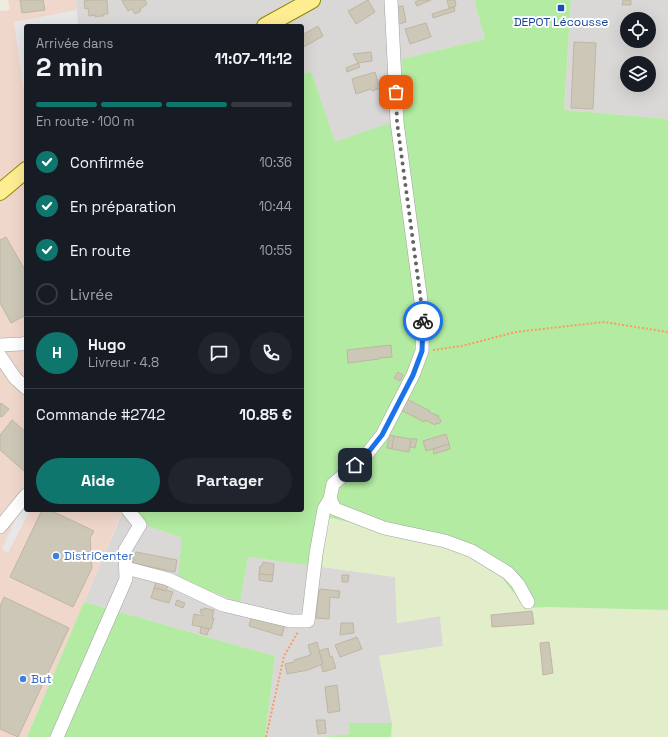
<!DOCTYPE html>
<html lang="fr">
<head>
<meta charset="utf-8">
<style>
	:root { --surface:#171b24; --page:#20242c; --text:#f1f3f6; --muted:#9ea1a6; --line:#363941; --accent:#0f766e }
	body { margin:0; font-family:"Space Grotesk",sans-serif; background:var(--page); color:var(--text); height:100vh; display:flex; flex-direction:column; font-size:15px; white-space:nowrap }
	* { box-sizing:border-box; margin:0 }
	p { font-size:13px; color:var(--muted) }
	.icon { flex:none; width:22px; height:22px; fill:none; stroke:currentColor; stroke-width:2; stroke-linecap:round; stroke-linejoin:round }
	.map { position:relative; flex:1; overflow:hidden }
	.side { position:absolute; left:24px; top:24px; width:280px; height:488px; display:flex; flex-direction:column; background:var(--surface); border-radius:4px; box-shadow:0 4px 16px #0002 }
	.side>* { flex:none }
	.buttons { position:absolute; left:620px; top:12px; display:grid; gap:8px }
	.buttons a { display:grid; place-items:center; width:36px; height:36px; border-radius:50%; background:var(--surface); box-shadow:0 4px 16px #0002; font-size:20px }
	.pin { position:absolute; display:grid; place-items:center; width:34px; height:34px; color:#fff; margin:-17px; border-radius:8px; box-shadow:0 2px 6px #0006 }
	.courier { position:absolute; display:grid; place-items:center; width:40px; height:40px; margin:-20px; border:3px solid #1a73e8; border-radius:50%; background:#fff; color:#222; box-shadow:0 1px 5px #0007 }
	.head em { font-style:normal; font-weight:800 }
	.head div { display:flex; flex-direction:column-reverse }
	.head { display:flex; align-items:center; justify-content:space-between; height:68px; padding:0 12px }
	h1 { font-size:26px; font-weight:800; line-height:30px }
	.bar { display:grid; grid-template-columns:repeat(4,1fr); gap:6px 4px; align-content:center; height:48px; padding:0 12px }
	.bar i { height:5px; border-radius:3px; background:var(--line) }
	.bar .on { background:var(--accent) }
	.bar p { grid-column:span 4 }
	.line { display:flex; align-items:center; gap:10px; padding:0 12px; border-top:1px solid var(--line) }
	.line div { flex:1 }
	.round { display:grid; place-items:center; flex:none; width:42px; height:42px; border-radius:21px; background:var(--page) }
	ol { padding:0 12px; list-style:none }
	li { display:flex; align-items:center; gap:12px; height:44px }
	li p { margin-inline-start:auto }
	li .icon { padding:4px; border-radius:50%; background:var(--accent); color:#fff; stroke-width:4 }
	li:last-child { color:var(--muted) }
	li i { width:22px; height:22px; border:2px solid var(--line); border-radius:50% }
	.button { display:flex; gap:8px; margin-top:auto; padding:8px 12px }
	.button a { flex:1; height:46px; border-radius:24px; background:var(--accent); color:#fff; font-size:16px; font-weight:800; line-height:46px; text-align:center }
	.button a+a { background:var(--page); color:var(--text) }
	.map>svg:first-child { display:block }
</style>
</head>
<body>
<div class="map">
<svg width="668" height="737" viewBox="0 0 668 737">
	<rect width="100%" height="100%" fill="#edecdf"/>
	<g fill="#d9d8d7" fill-rule="evenodd">
		<path d="M76 0H477L474 1 485 39 402 59 404 118 335 143 311 71 302 74V26H78Z"/>
		<path d="M571 0H668V119L564 110ZM627 19H649V41H627ZM627 63H649V85H627Z"/>
		<path d="M121 516 182 538 240 601 248 557 396 577 397 623 440 616 443 646 379 656 392 723H348L350 734 322 737H265L275 656 84 602Z"/>
	</g>
	<path fill="#f0d7cc" d="M8 0H76L78 26H26V510H123L27 737H0V11L10 10Z"/>
	<path fill="#e1eec9" d="M327 517 411 536 475 557 500 575 526 608 547 607 667 610 668 604V737H391L392 723 379 656 443 646 440 616 397 623 395 577 322 567Z"/>
	<g fill="#b2eba1">
		<path d="M477 0H571L564 110 668 119V610L547 607 526 608 500 575 475 557 411 536 327 517 322 567 248 557 240 602 178 579 182 538 121 516 123 510H302V74L311 71 335 142 404 118 402 59 485 39 474 1Z"/>
		<path d="M84 602 275 656 265 737H27Z"/>
		<path d="M348 723H392L391 737H322L350 734Z"/>
	</g>
	<g fill="#e7e7e7">
		<path d="M77 10 78 26H26V92H24L14 22Z"/>
		<path d="M23 503 26 505V510H30L8 553 2 549Z"/>
	</g>
	<g fill="#cdc7b8" stroke="#bfb6a1">
		<path d="M20 0H43L45 10 22 13Z"/>
		<path d="M91 0H107L108 14H103L104 16H100L95 17V15L89 16 88 8 85 9 84 1Z"/>
		<path d="M122 0H145L147 4 140 9 141 11 135 14 132 9 128 11 122 1Z"/>
		<path d="M368 0 375 12 356 24 348 11Z"/>
		<path d="M420 0H431L417 6 415 2Z"/>
		<path d="M447 0H455L456 6 449 8Z"/>
		<path d="M623 0H631V5H622Z"/>
		<path d="M403 6 406 22 399 24 396 7Z"/>
		<path d="M454 7 455 11 433 18 432 14Z"/>
		<path d="M426 23 431 37 410 44 405 29Z"/>
		<path d="M318 26 323 36 302 48V35Z"/>
		<path d="M574 42 596 43 593 109 571 108Z"/>
		<path d="M371 52 372 61 358 63 353 54Z"/>
		<path d="M358 63 360 67 347 72 346 68Z"/>
		<path d="M375 72 380 88 372 91 371 89 356 94 352 79Z"/>
		<path d="M6 237 26 272V315L11 323 0 303V240Z"/>
		<path d="M391 345 392 357 379 358V359L348 363 347 350Z"/>
		<path d="M398 372 403 375 400 381 394 378Z"/>
		<path d="M405 398 430 411 429 412 439 416 438 418 441 420V422L438 424 436 423 435 425 425 420 424 422 399 409Z"/>
		<path d="M1 403 9 409 2 417 0 416V405Z"/>
		<path d="M12 420 26 432V469L24 471 0 450V435Z"/>
		<path d="M446 434 449 444 426 451 423 441Z"/>
		<path d="M389 435 394 436 392 449 387 448Z"/>
		<path d="M394 436 411 439 409 452 392 449Z"/>
		<path d="M411 439H417L415 448 410 447Z"/>
		<path d="M449 444 450 449 434 454 433 449Z"/>
		<path d="M42 510H50L94 531 90 538 92 568 73 607 10 577Z"/>
		<path d="M136 552 177 560 175 572 133 563 134 559 131 558 132 554 135 555Z"/>
		<path d="M263 562 274 564 273 575 259 574 260 566H262Z"/>
		<path d="M259 574 273 575 272 582 259 580Z"/>
		<path d="M342 575H349L348 582H342Z"/>
		<path d="M156 582 168 585 166 591 154 588Z"/>
		<path d="M154 588 166 591V590L173 592 169 603 151 598Z"/>
		<path d="M320 589 340 591 339 598 330 597 329 619 316 618 318 596Z"/>
		<path d="M4 597 69 628 18 737 0 729V606Z"/>
		<path d="M177 600 185 603 183 608 175 605Z"/>
		<path d="M204 608 214 610 212 618H214L211 629 192 625 194 614 203 616V614L200 613 201 609 204 610Z"/>
		<path d="M532 611 534 624 492 627 491 615Z"/>
		<path d="M252 615 285 624 282 636 249 626Z"/>
		<path d="M341 623H353L354 633 340 635Z"/>
		<path d="M201 627 209 629 207 635 200 633Z"/>
		<path d="M357 637 362 649 340 657 335 645Z"/>
		<path d="M317 642 323 664 308 670 287 674 285 664 294 662V660L311 655 308 645Z"/>
		<path d="M549 642 553 673 543 675 540 643Z"/>
		<path d="M328 648 330 657 332 656 336 668 323 672 321 665 323 664 319 651Z"/>
		<path d="M337 685 340 711 328 713 325 687Z"/>
		<path d="M316 720H325L326 733 318 734Z"/>
	</g>
	<g fill="none" stroke-linecap="round" stroke-linejoin="round">
		<g stroke="#a2a2a2" stroke-width="14">
			<g id="minor">
				<path d="M391 0 397 122 423 316 422 351 413 375 382 435 363 459 333 484 330 499 335 509 384 528 445 541 472 551 508 573 518 584 528 602"/>
				<path d="M0 345 22 344 26 343"/>
				<path d="M0 356 15 378 26 388"/>
				<path d="M0 527 26 495"/>
				<path d="M126 568 168 579 223 605 290 621H308L316 554 324 509 330 499"/>
				<path d="M57 737 126 579 125 550 140 525 128 510"/>
			</g>
		</g>
		<g stroke="#918800" stroke-width="18">
			<g id="major">
				<path d="M265 26 312 0"/>
				<path d="M0 192 26 170"/>
			</g>
		</g>
		<g stroke="#ff9a5e" stroke-width="2" stroke-dasharray="2 2" stroke-linecap="butt">
			<path d="M433 350 462 346 516 332 604 322 668 332"/>
			<path d="M266 737 284 656 298 632"/>
		</g>
		<use href="#minor" stroke="#fff" stroke-width="13"/>
		<use href="#major" stroke="#ffed92" stroke-width="16"/>
	</g>
	<g fill="none" stroke-linecap="round" stroke-linejoin="round">
		<path stroke="#646460" stroke-width="4" stroke-dasharray="0 7.2" d="M396 92 397 122 423 316V321"/>
		<path stroke="#1a73e8" stroke-width="5" d="M355 465 363 459 382 435 413 375 422 351 423 321"/>
	</g>
	<rect fill="#1a4fb4" stroke="#fff" stroke-width="1.5" x="557" y="4" width="8" height="8" rx="2"/>
	<g fill="#3f7fe0" stroke="#fff" stroke-width="1.5">
		<circle cx="56" cy="556" r="4"/>
		<circle cx="23" cy="679" r="4"/>
	</g>
	<g text-anchor="middle" dominant-baseline="central" stroke-width="4" stroke-linejoin="round" paint-order="stroke">
		<g font-size="12" fill="#164399" stroke="#fff">
			<text x="561" y="22">DEPOT Lécousse</text>
		</g>
		<g font-size="12" fill="#366cbe" stroke="#fff" text-anchor="start">
			<text x="64" y="556">DistriCenter</text>
			<text x="31" y="679">But</text>
		</g>
	</g>
</svg>
<div class="buttons">
<a><svg class="icon" aria-label="locate" viewBox="0 0 24 24"><circle cx="12" cy="12" r="6"/><path d="M12 2v4M12 18v4M2 12h4M18 12h4"/></svg></a>
<a><svg class="icon" aria-label="layers" viewBox="0 0 24 24"><path d="M12 4l9 5-9 5-9-5zM3 14l9 5 9-5"/></svg></a>
</div>
<div class="pin" style="left:396px;top:92px;background:#ea580c"><svg class="icon" aria-label="bag" viewBox="0 0 24 24"><path d="M5 8h14l-1 12H6zM9 8a3 3 0 0 1 6 0"/></svg></div>
<div class="pin" style="left:355px;top:465px;background:#1f2937"><svg class="icon" aria-label="home" viewBox="0 0 24 24"><path d="M3 11l9-7 9 7M6 9v11h12V9"/></svg></div>
<div class="courier" style="left:423px;top:321px"><svg class="icon" aria-label="bike" viewBox="0 0 24 24"><circle cx="6" cy="16" r="4"/><circle cx="18" cy="16" r="4"/><path d="M6 16l4-8h5l3 8M10 8l3 8H6M13 5h3"/></svg></div>
<section class="side">
<div class="head"><div><h1>2 min</h1><p>Arrivée dans</p></div><em>11:07–11:12</em></div>
<div class="bar"><i class="on"></i><i class="on"></i><i class="on"></i><i></i><p>En route · 100 m</p></div>
<ol>
<li><svg class="icon" aria-label="check" viewBox="0 0 24 24"><path d="M5 12l5 5 9-10"/></svg>Confirmée<p>10:36</p></li>
<li><svg class="icon" aria-label="check" viewBox="0 0 24 24"><path d="M5 12l5 5 9-10"/></svg>En préparation<p>10:44</p></li>
<li><svg class="icon" aria-label="check" viewBox="0 0 24 24"><path d="M5 12l5 5 9-10"/></svg>En route<p>10:55</p></li>
<li><i></i>Livrée</li>
</ol>
<div class="line" style="height:72px"><b class="round" style="background:var(--accent);color:#fff">H</b><div><b>Hugo</b><p>Livreur · 4.8</p></div><a class="round"><svg class="icon" aria-label="chat" viewBox="0 0 24 24"><path d="M4 5h16v11H9l-5 4z"/></svg></a><a class="round"><svg class="icon" aria-label="phone" viewBox="0 0 24 24"><path d="M5 4h4l2 5-3 2q2 4 5 5l2-3 5 2v4C11 20 4 13 5 4z"/></svg></a></div>
<div class="line" style="height:52px"><div>Commande #2742</div><b>10.85 €</b></div>
<div class="button"><a>Aide</a><a>Partager</a></div>
</section>
</div>
</body>
</html>
